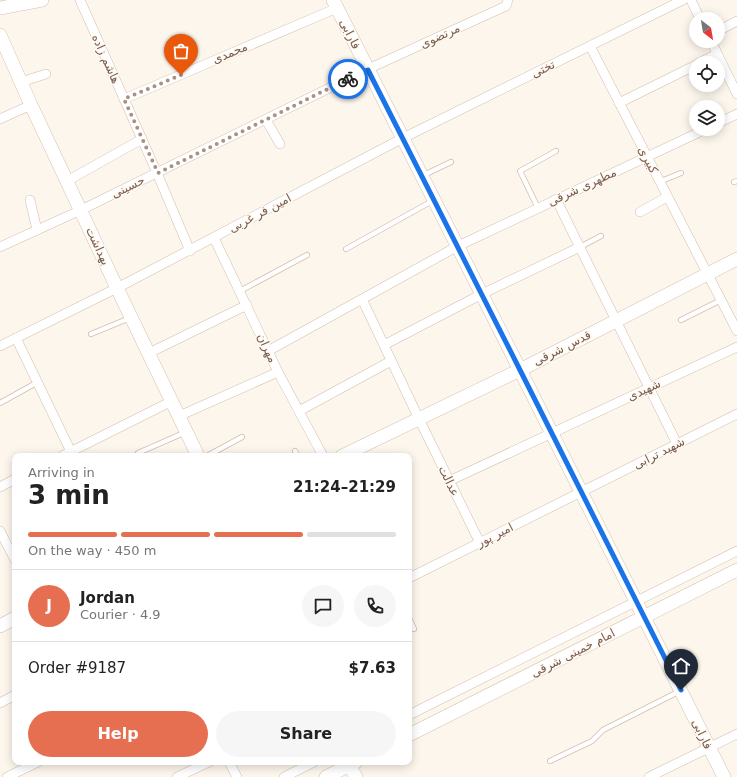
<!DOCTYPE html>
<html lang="en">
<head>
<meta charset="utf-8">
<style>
	:root { --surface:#fff; --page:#f6f6f6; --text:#222; --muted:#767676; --line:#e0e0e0; --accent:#e76f51 }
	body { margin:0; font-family:"DejaVu Sans","Noto Naskh Arabic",sans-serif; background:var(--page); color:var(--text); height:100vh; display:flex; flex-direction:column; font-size:15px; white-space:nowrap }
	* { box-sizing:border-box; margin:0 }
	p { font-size:13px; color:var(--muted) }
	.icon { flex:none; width:22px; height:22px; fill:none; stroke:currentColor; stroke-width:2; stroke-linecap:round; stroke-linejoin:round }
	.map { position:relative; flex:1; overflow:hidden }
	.panel { position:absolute; left:12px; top:453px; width:400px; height:312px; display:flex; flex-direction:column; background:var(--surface); border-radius:8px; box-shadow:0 2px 10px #0003 }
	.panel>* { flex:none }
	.needle { width:26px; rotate:149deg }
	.controls { position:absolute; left:689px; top:12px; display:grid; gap:8px }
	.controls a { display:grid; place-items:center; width:36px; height:36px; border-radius:50%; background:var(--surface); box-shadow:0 2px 10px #0003; font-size:20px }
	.pin { position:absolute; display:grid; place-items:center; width:34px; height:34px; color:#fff; margin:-41px -17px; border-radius:50% 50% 50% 0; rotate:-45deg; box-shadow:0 0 4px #0007 }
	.pin .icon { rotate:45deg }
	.courier { position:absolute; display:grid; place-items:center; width:40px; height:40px; margin:-20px; border:3px solid #1a73e8; border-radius:50%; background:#fff; color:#222; box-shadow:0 1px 5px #0007 }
	.head em { font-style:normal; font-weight:700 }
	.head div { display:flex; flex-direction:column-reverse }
	.head { display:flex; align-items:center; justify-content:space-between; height:68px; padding:0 16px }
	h1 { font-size:26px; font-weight:700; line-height:30px }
	.bar { display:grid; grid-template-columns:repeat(4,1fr); gap:6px 4px; align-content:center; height:48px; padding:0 16px }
	.bar i { height:5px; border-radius:3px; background:var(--line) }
	.bar .on { background:var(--accent) }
	.bar p { grid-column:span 4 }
	.line { display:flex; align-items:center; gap:10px; padding:0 16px; border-top:1px solid var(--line) }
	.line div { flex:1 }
	.round { display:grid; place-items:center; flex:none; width:42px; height:42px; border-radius:21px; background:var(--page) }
	.action { display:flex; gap:8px; margin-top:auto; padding:8px 16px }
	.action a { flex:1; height:46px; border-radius:24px; background:var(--accent); color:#fff; font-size:16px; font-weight:700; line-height:46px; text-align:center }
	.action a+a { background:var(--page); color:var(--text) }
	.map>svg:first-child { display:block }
</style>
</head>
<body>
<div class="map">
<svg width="737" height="777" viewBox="0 0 737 777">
	<rect width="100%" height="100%" fill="#fdf6ec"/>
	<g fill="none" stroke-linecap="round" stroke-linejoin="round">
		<g stroke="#d1beb0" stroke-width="6">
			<g id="lane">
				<path d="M424 175 451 162"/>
				<path d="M659 182 681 173"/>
				<path d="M734 182 737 181"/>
				<path d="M538 208 520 171 556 151"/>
				<path d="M580 247 601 236"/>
				<path d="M346 249 434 200"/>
				<path d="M240 291 307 255"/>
				<path d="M681 320 721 300"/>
				<path d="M91 334 130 318"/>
				<path d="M0 403 38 382"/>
				<path d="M295 451 298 456"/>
				<path d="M138 453 186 432"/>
				<path d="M207 456 242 437"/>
				<path d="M409 618 414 629"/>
				<path d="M550 761 592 741 603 730 680 691"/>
			</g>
		</g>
		<g stroke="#d1beb0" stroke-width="10">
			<g id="street">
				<path d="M80 0 157 173 190 251"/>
				<path d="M691 0 700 19"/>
				<path d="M718 31 737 21"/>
				<path d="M711 41 737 94"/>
				<path d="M590 46 737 331"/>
				<path d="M699 63 717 54"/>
				<path d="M21 82 46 74"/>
				<path d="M124 99 337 8"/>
				<path d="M619 103 696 65"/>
				<path d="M0 119 31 105"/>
				<path d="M266 120 280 144"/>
				<path d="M718 123 737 114"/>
				<path d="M67 181 142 139"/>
				<path d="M556 199 677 444"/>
				<path d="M30 200 37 230"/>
				<path d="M640 212 667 197"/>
				<path d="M214 238 278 372 323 456"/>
				<path d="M0 247 81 210 368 69 506 6 508 0"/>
				<path d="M362 299 419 419 480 543"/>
				<path d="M16 338 73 456"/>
				<path d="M384 345 482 294 580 247"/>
				<path d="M0 346 117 288 403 138 683 0"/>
				<path d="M268 351 458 246 706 129"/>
				<path d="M149 353 247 305"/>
				<path d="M299 411 391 361"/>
				<path d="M179 416 278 372"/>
				<path d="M62 456 172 401"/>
				<path d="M449 481 737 347"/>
				<path d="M0 487 15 479"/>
				<path d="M0 531 15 560"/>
				<path d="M409 578 737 414"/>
				<path d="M0 703 15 695"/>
				<path d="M409 715 737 551"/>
				<path d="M229 762 237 777"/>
				<path d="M7 777 38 762"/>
				<path d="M177 777 209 762"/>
				<path d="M284 777 314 762"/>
				<path d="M649 777 737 734"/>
			</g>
		</g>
		<g stroke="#d6c0b0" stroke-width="14">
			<g id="secondary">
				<path d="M333 0 520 370 724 777"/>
				<path d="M0 8 42 0"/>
				<path d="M0 35 31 105 117 288 198 456"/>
				<path d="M342 456 520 370 737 259"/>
				<path d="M0 626 15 618"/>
				<path d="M409 735 737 570"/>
				<path d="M347 762 356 777"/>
				<path d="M326 777 356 762"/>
			</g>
		</g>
		<use href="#lane" stroke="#fff" stroke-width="4.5"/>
		<use href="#street" stroke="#fff" stroke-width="9"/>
		<use href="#secondary" stroke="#fff" stroke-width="13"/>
	</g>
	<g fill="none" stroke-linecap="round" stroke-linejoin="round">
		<path stroke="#a89285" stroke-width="4" stroke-dasharray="0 7.2" d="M181 75 124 99 158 173 348 79"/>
		<path stroke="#1a73e8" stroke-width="5" d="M348 79 368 70 520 370 681 690"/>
	</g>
	<g text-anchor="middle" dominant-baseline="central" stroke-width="3" stroke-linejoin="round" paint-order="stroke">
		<g font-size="12" fill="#7a5c4d" stroke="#fffaf3">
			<text transform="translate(350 34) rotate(63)">فارابی</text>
			<text transform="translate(440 36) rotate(-25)">مرتضوی</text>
			<text transform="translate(230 53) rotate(-23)">محمدی</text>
			<text transform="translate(106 59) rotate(66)">هاشم زاده</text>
			<text transform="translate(543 69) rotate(-26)">تختی</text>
			<text transform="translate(648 160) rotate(62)">کبیری</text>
			<text transform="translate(128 187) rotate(-26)">حسینی</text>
			<text transform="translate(582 187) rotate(-25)">مطهری شرقی</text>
			<text transform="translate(260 213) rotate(-28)">امین فر غربی</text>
			<text transform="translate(98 246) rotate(65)">بهداشت</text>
			<text transform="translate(267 348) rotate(65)">مهران</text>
			<text transform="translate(562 348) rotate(-27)">قدس شرقی</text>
			<text transform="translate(644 390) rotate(-25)">شهیدی</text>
			<text transform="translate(659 453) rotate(-27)">شهید ترابی</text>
			<text transform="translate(449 481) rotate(64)">عدالت</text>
			<text transform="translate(495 535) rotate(-27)">امیر پور</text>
			<text transform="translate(573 653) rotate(-27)">امام خمینی شرقی</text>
			<text transform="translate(702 734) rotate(64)">فارابی</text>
		</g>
	</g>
</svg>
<div class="controls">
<a><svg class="needle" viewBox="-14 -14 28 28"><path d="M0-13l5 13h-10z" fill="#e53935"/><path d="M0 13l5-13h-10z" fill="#767676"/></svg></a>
<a><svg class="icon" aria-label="locate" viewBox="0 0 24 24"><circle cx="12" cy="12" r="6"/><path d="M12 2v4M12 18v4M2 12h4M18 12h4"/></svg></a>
<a><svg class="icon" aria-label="layers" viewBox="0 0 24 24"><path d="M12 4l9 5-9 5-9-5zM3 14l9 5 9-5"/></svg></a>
</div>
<div class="pin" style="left:181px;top:75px;background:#ea580c"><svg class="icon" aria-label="bag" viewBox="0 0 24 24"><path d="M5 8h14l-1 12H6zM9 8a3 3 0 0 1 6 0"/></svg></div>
<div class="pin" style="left:681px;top:690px;background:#1f2937"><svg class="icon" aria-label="home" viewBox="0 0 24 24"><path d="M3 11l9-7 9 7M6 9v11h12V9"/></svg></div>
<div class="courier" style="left:348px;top:79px"><svg class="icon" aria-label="bike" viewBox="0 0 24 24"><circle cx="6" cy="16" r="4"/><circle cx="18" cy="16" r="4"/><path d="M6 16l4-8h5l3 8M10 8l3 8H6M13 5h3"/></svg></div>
<section class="panel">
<div class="head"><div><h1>3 min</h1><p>Arriving in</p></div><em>21:24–21:29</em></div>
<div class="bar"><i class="on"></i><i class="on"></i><i class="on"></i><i></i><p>On the way · 450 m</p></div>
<div class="line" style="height:72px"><b class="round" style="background:var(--accent);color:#fff">J</b><div><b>Jordan</b><p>Courier · 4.9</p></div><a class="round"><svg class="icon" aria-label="chat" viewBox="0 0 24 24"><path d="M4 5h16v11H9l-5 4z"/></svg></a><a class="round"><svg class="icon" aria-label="phone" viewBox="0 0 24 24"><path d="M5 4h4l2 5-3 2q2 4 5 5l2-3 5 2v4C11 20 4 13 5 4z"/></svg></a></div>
<div class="line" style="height:52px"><div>Order #9187</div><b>$7.63</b></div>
<div class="action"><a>Help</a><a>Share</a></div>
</section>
</div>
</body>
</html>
